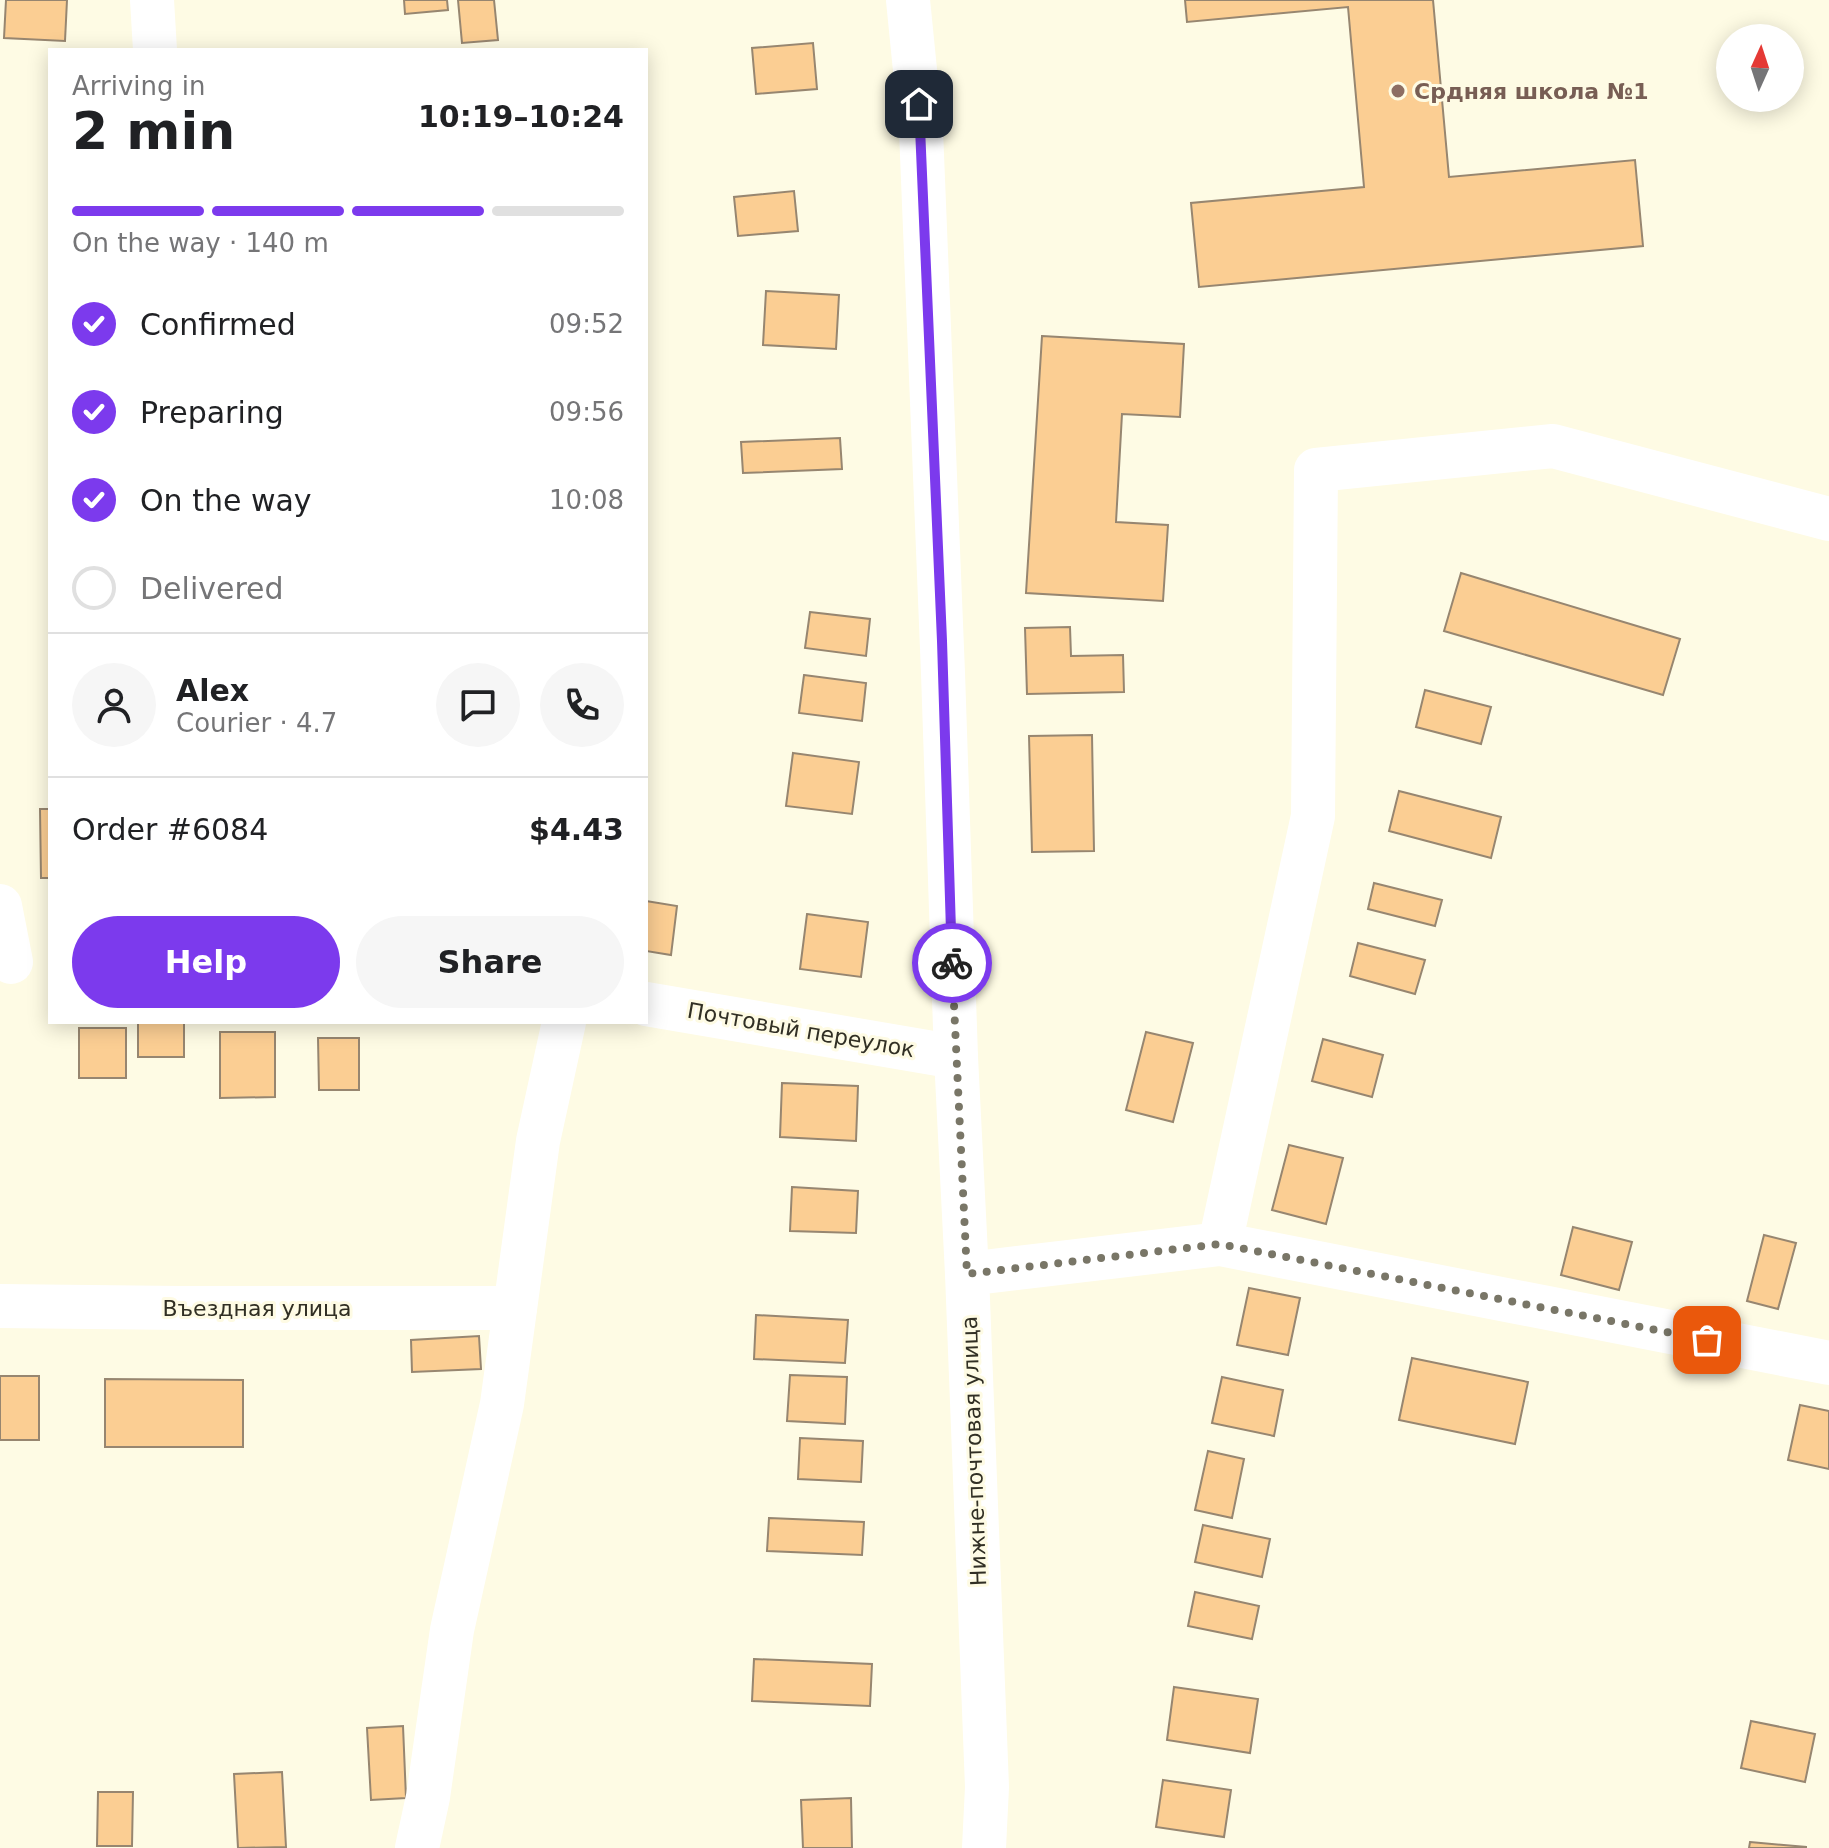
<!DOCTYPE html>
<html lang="en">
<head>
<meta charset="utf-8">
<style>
	:root { --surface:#fff; --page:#f6f6f6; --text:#202124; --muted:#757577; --line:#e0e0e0; --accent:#7c3aed }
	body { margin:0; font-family:"DejaVu Sans",sans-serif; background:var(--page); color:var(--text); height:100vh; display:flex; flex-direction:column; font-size:30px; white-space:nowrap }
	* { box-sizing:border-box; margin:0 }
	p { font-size:26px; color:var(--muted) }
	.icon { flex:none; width:44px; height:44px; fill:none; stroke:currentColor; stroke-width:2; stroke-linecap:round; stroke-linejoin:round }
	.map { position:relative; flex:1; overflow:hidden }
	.side { position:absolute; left:48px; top:48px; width:600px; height:976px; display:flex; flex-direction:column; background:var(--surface); border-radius:0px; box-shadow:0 4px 20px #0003 }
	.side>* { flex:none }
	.needle { width:52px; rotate:3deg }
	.controls { position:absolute; left:1716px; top:24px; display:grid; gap:16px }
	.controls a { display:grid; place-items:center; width:88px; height:88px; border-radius:50%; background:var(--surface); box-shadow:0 4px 20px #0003; font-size:40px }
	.pin { position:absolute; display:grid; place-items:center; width:68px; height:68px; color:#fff; margin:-34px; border-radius:16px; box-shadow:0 4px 12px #0006 }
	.courier { position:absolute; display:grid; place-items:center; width:80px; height:80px; margin:-40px; border:6px solid #7c3aed; border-radius:50%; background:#fff; color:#222; box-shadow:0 2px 10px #0007 }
	.headline em { font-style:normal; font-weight:700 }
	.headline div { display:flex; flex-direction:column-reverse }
	.headline { display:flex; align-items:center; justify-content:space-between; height:136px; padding:0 24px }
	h1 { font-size:52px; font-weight:700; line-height:60px }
	.bar { display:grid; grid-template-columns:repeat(4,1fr); gap:12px 8px; align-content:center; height:96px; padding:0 24px }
	.bar i { height:10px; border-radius:6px; background:var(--line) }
	.bar .selected { background:var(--accent) }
	.bar p { grid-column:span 4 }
	.line { display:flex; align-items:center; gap:20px; padding:0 24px; border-top:2px solid var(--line) }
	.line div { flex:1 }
	.round { display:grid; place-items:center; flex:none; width:84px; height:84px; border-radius:42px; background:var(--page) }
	ol { padding:0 24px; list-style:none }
	li { display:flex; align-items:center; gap:24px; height:88px }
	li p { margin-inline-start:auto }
	li .icon { padding:8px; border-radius:50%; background:var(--accent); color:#fff; stroke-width:4 }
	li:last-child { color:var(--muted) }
	li i { width:44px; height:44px; border:4px solid var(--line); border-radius:50% }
	.button { display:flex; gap:16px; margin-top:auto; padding:16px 24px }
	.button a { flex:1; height:92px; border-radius:48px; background:var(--accent); color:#fff; font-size:32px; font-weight:700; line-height:92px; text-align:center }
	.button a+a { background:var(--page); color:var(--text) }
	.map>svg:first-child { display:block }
</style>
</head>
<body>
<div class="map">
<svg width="1829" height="1848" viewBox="0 0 1829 1848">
	<rect width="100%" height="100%" fill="#fefbe4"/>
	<g fill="#fbce93" stroke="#978670" stroke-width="2">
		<path d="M6 0H67L65 41 4 38Z"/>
		<path d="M404 0H447L448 10 405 14Z"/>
		<path d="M458 0H494L498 40 462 43Z"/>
		<path d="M1185 0H1433L1449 177 1635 160 1643 246 1199 287 1191 203 1364 187 1348 7 1187 22Z"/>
		<path d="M813 43 817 89 756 94 752 48Z"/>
		<path d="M794 191 798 231 738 236 734 197Z"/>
		<path d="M766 291 839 295 836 349 763 345Z"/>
		<path d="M1042 336 1184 344 1180 417 1122 414 1116 522 1168 525 1163 601 1026 593Z"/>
		<path d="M840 438 842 469 743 473 741 442Z"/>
		<path d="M1461 573 1680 639 1663 695 1444 631Z"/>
		<path d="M810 612 870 619 866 656 805 648Z"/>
		<path d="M1070 627 1071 656 1123 655 1124 692 1027 694 1025 628Z"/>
		<path d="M804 675 866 683 862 721 799 713Z"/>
		<path d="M1425 690 1491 707 1481 744 1416 727Z"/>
		<path d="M1092 735 1094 851 1032 852 1029 736Z"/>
		<path d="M793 753 859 762 852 814 786 806Z"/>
		<path d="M1399 791 1501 817 1491 858 1389 831Z"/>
		<path d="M40 809H50V878H41Z"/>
		<path d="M1374 883 1442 900 1435 926 1368 909Z"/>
		<path d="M646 901 677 906 671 955 646 951Z"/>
		<path d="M807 914 868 922 861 977 800 969Z"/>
		<path d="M1358 943 1425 960 1415 994 1350 976Z"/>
		<rect x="138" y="1022" width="46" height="35"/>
		<rect x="79" y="1028" width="47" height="50"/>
		<path d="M220 1032H275V1097L220 1098Z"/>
		<path d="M1146 1032 1193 1043 1173 1122 1126 1110Z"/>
		<path d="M318 1038H359V1090H319Z"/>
		<path d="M1323 1039 1383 1055 1372 1097 1312 1081Z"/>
		<path d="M782 1083 858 1086 856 1141 780 1137Z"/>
		<path d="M1289 1145 1343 1158 1326 1224 1272 1210Z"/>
		<path d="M792 1187 858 1191 856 1233 790 1231Z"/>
		<path d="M1573 1227 1632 1242 1619 1290 1561 1275Z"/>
		<path d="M1764 1235 1796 1243 1778 1309 1747 1301Z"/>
		<path d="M1249 1288 1300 1298 1288 1355 1237 1345Z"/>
		<path d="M756 1315 848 1320 845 1363 754 1359Z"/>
		<path d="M479 1336 481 1369 412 1372 411 1340Z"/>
		<path d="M1412 1358 1528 1382 1515 1444 1399 1420Z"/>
		<path d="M790 1375 847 1377 845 1424 787 1421Z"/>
		<rect x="0" y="1376" width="39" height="64"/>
		<path d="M1222 1377 1283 1390 1274 1436 1212 1423Z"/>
		<path d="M105 1379 243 1380V1447H105Z"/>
		<path d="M1800 1405 1829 1411V1469L1788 1460Z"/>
		<path d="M800 1438 863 1441 861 1482 798 1479Z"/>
		<path d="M1208 1451 1244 1459 1232 1518 1195 1510Z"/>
		<path d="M769 1518 864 1522 862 1555 767 1551Z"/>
		<path d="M1203 1525 1270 1539 1262 1577 1195 1562Z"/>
		<path d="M1195 1592 1259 1606 1252 1639 1188 1626Z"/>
		<path d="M754 1659 872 1664 870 1706 752 1701Z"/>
		<path d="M1174 1687 1258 1699 1250 1753 1167 1740Z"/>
		<path d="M1751 1721 1815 1734 1805 1782 1741 1768Z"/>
		<path d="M403 1726 406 1798 371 1800 367 1728Z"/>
		<path d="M282 1772 286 1847 238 1848 234 1774Z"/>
		<path d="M1163 1780 1231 1790 1224 1837 1156 1827Z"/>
		<path d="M98 1792H133L132 1846H97Z"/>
		<path d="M851 1798 852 1848H803L801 1800Z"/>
		<path d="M1750 1842 1806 1847V1848H1749Z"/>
	</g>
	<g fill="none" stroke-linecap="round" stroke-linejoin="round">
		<g stroke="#fff" stroke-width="44">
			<path d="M152 0 155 50"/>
			<path d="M908 0 921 130 943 673 956 1057 967 1274 987 1787 984 1848"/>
			<path d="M0 906 11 962"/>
			<path d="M646 1004 956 1057"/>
			<path d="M1220 1244 1313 816 1316 470 1553 446 1829 519"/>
			<path d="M967 1274 1220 1244 1829 1363"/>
			<path d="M0 1306 180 1308H515"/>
			<path d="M417 1848 428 1797 452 1630 502 1404 538 1141 564 1022"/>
		</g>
	</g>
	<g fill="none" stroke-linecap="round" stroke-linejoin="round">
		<path stroke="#797667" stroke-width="8" stroke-dasharray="0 14.4" d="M952 963 967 1274 1220 1244 1707 1340"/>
		<path stroke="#7c3aed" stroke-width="10" d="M919 104 942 641 952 963"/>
	</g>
	<circle fill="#8d6e63" stroke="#fefbe4" stroke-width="3" cx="1398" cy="91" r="8"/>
	<g text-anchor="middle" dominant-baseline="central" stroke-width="6" stroke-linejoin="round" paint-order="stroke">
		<g font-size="22" font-weight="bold" fill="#785e54" stroke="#fefbe4" text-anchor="start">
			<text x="1414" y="91">Срдняя школа №1</text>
		</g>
		<g font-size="22" fill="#312f24" stroke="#fefbe4">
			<text transform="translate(801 1030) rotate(10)">Почтовый переулок</text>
			<text x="257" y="1308">Въездная улица</text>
			<text transform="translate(974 1451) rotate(-92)">Нижне-почтовая улица</text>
		</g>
	</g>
</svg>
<div class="controls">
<a><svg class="needle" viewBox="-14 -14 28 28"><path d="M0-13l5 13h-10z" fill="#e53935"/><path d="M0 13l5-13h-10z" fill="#757577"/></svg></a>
</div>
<div class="pin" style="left:1707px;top:1340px;background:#ea580c"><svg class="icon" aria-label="bag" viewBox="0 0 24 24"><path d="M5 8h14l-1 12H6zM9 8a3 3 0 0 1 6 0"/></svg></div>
<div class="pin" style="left:919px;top:104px;background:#1f2937"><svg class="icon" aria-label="home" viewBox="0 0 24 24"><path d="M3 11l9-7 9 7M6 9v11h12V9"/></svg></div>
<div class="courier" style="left:952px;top:963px"><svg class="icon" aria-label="bike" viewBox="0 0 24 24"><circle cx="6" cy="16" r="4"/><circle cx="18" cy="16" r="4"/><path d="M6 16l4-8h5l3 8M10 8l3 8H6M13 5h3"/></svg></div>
<section class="side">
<div class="headline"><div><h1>2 min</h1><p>Arriving in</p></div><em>10:19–10:24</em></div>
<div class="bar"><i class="selected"></i><i class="selected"></i><i class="selected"></i><i></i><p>On the way · 140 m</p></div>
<ol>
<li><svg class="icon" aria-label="check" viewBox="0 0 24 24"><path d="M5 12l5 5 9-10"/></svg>Confirmed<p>09:52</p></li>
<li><svg class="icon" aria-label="check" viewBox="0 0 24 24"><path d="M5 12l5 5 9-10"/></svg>Preparing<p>09:56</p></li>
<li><svg class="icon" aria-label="check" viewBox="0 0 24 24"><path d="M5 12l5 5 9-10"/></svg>On the way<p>10:08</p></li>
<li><i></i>Delivered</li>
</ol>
<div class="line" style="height:144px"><a class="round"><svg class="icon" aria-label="person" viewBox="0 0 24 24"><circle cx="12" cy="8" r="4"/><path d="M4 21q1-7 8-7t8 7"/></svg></a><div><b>Alex</b><p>Courier · 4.7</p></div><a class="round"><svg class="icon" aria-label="chat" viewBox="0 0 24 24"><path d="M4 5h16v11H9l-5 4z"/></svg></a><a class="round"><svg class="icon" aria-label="phone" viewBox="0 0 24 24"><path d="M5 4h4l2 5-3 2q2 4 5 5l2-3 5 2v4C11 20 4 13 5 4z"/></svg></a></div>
<div class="line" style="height:104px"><div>Order #6084</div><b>$4.43</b></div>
<div class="button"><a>Help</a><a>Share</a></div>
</section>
</div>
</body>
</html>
